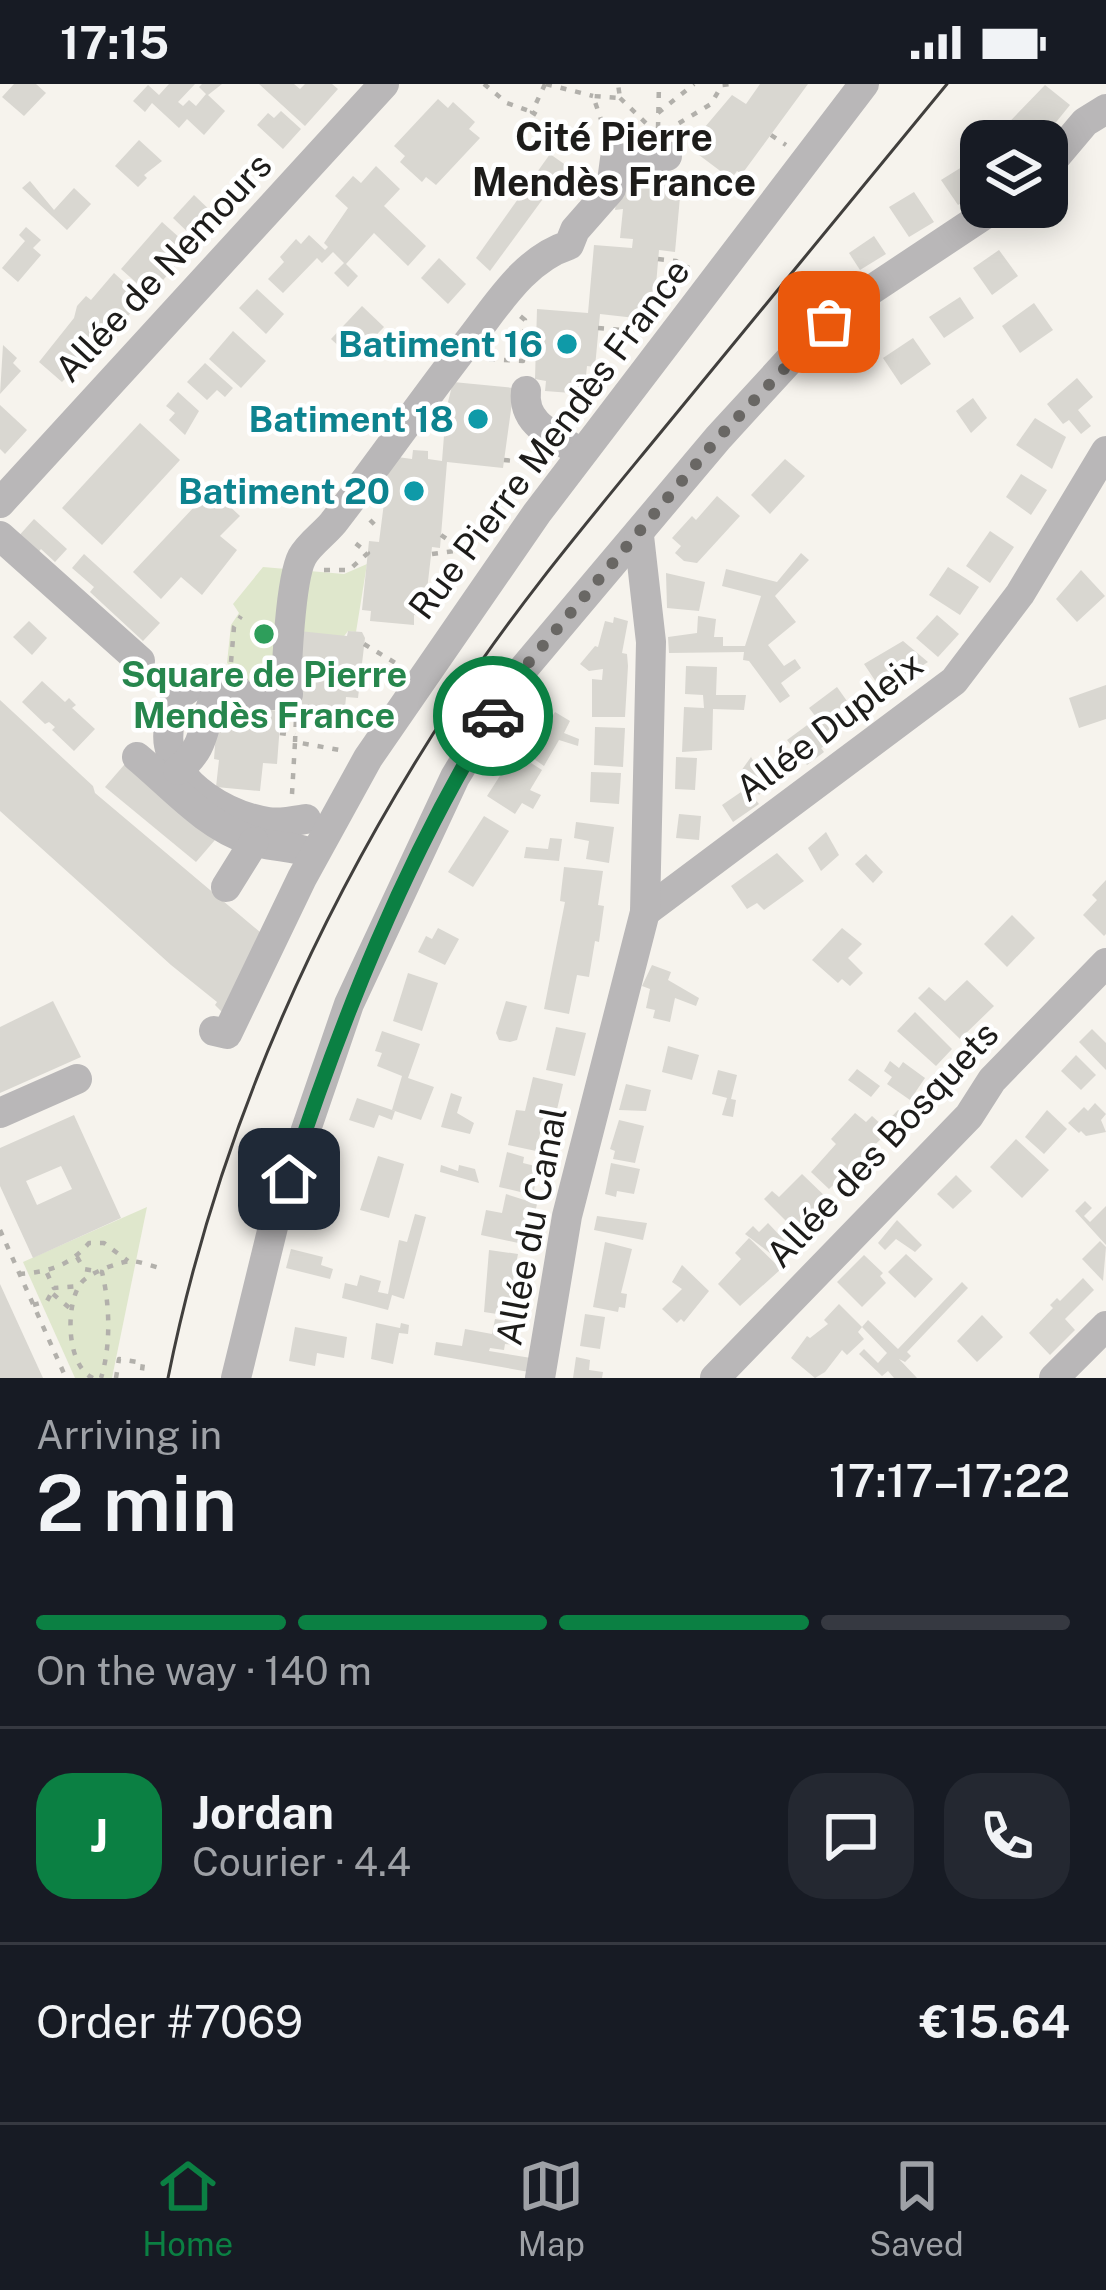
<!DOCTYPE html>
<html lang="en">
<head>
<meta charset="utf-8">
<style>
	:root { --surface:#171b24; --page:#242831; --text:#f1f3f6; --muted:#9ea1a6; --line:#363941; --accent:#0b8043 }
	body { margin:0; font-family:"Public Sans",sans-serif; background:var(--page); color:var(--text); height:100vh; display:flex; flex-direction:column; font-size:45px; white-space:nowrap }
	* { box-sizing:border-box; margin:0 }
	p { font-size:39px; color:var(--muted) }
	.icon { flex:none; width:66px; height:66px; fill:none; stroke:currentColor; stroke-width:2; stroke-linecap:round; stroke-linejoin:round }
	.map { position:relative; height:1294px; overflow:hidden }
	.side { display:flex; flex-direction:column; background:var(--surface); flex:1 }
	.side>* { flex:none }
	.controls { position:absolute; left:960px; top:36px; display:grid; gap:24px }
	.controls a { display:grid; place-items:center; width:108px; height:108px; border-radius:24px; background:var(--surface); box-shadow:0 6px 30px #0003; font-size:60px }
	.pin { position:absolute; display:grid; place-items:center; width:102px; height:102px; color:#fff; margin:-51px; border-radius:24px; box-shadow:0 6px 18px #0006 }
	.courier { position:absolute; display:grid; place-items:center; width:120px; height:120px; margin:-60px; border:9px solid #0b8043; border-radius:50%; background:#fff; color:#222; box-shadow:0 3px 15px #0007 }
	.overview em { font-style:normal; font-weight:600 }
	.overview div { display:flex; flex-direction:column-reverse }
	.overview { display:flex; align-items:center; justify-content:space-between; height:204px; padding:0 36px }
	h1 { font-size:78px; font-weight:600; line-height:90px }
	.bar { display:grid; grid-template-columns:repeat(4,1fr); gap:18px 12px; align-content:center; height:144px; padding:0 36px }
	.bar i { height:15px; border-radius:9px; background:var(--line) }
	.bar .selected { background:var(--accent) }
	.bar p { grid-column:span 4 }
	.line { display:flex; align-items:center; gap:30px; padding:0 36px; border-top:3px solid var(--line) }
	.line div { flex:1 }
	.round { display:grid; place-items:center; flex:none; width:126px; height:126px; border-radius:36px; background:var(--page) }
	.status { display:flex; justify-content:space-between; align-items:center; height:84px; padding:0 60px; background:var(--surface); direction:ltr }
	.status svg { height:33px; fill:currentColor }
	.dock { display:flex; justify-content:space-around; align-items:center; height:168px; border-top:3px solid var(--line); background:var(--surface); font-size:33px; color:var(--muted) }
	.dock a { display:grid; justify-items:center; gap:6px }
	.dock .selected { color:var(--accent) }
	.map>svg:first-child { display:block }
</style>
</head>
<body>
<div class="status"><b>17:15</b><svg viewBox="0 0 49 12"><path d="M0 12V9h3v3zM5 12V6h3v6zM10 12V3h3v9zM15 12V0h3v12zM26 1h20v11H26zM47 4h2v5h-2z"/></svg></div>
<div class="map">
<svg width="1106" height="1294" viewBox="0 0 1106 1294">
	<rect width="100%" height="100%" fill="#f6f3ed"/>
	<g fill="#dfe7cc">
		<path d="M367 480 356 548 348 547 300 610 299 620 265 615 227 579 231 541 239 529 233 520 263 483 344 490Z"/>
		<path d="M147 1123 112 1294H75L23 1178Z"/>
	</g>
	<g fill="#d9d7d1" fill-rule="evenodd">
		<path d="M14 0H36L46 9 24 32 2 13Z"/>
		<path d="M169 0H195L178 18 183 22 189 16 196 22 206 10 199 3 202 0H222L208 11 225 27 204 51 187 35 179 44 152 19 145 28 133 17 148 1 159 11Z"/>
		<path d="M259 0H294L300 5 305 0H332L338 5 305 42Z"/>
		<path d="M760 0H808L742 90 737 87 731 95 695 68 701 60 694 56 732 11 746 20Z"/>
		<path d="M1045 1 1070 21 1044 53 1041 50 1035 57H991Z"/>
		<path d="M438 15 448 24 453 18 475 38 469 45 480 54 436 101 426 93 422 98 400 78 405 72 394 62Z"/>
		<path d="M281 27 301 45 283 65 257 41 268 29 274 34Z"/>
		<path d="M139 56 162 77 144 91 147 94 138 103 115 82Z"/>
		<path d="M550 70 567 82 490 187 476 174Z"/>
		<path d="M978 73 981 107 958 121 941 96Z"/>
		<path d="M376 82 400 105 384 122 426 162 408 182 374 149 346 180 358 192 348 203 334 189 344 179 333 168 322 179 317 174 283 209 268 195 284 178 280 173 296 155 301 160 309 151 325 166 328 163 324 159 348 124 335 112 353 92 361 99Z"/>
		<path d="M621 84 682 91 675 168 659 166 653 236 600 230 595 283 587 282 584 310 545 307 546 297 535 295 537 225 588 229 594 161 632 164 633 155 620 154 623 125 615 126Z"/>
		<path d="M30 97 54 126 74 104 91 120 67 146 22 104Z"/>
		<path d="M914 108 934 138 909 153 889 123Z"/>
		<path d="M194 111 216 132 194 154 173 134Z"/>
		<path d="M162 138 191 164 150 211 121 185Z"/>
		<path d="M26 143 41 156 33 164 41 171 18 198 2 184 25 157 19 151Z"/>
		<path d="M874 152 886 170 860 186 849 169Z"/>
		<path d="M999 166 1018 192 992 211 973 184Z"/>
		<path d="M439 174 466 200 448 220 421 194Z"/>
		<path d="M114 189 139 212 133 218 137 222 119 242 114 237 92 266 89 263 73 280 76 283 62 298 39 278 74 234 77 222 86 212 91 216Z"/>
		<path d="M257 205 284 230 266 250 239 224Z"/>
		<path d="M960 213 974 234 944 254 929 233Z"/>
		<path d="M1034 219 1053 246 1020 269 1002 242Z"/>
		<path d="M362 222 384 243 353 275 331 255Z"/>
		<path d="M233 247 266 277 241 304 209 275Z"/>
		<path d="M913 254 931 280 901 301 883 274Z"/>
		<path d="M3 261 17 274 13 279 21 287 0 310Z"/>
		<path d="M205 279 233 304 225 313 217 306 207 316 187 298Z"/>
		<path d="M1077 294 1093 313 1078 326 1091 342 1081 350 1069 336 1063 340 1047 320Z"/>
		<path d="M453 298 514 304 503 384 447 378 440 464 432 463 424 532 414 531V541L370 537 371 527 362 526 369 457 379 458 390 372 412 375 413 366 428 367V375L442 377 446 326Z"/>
		<path d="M178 308 199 327 185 351 169 336 175 329 166 322Z"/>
		<path d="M973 314 987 334 971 349 956 327Z"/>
		<path d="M0 321 27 346 5 370 0 365Z"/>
		<path d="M1035 334 1066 353 1052 385 1016 361Z"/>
		<path d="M140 339 180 376 102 461 62 424Z"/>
		<path d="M785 375 805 392 770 430 751 411Z"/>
		<path d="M1021 390 1047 406 1031 431 1006 413Z"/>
		<path d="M211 405 240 432 220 452 237 466 202 511 181 493 161 515 133 488Z"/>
		<path d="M717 412 740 432 697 479 684 477 675 469 681 462 672 454 692 432 696 436Z"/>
		<path d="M34 435 67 465 55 478 41 465 35 472 16 455Z"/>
		<path d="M990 447 1014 463 990 499 966 482Z"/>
		<path d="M801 469 809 476 775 512 796 538 768 561 784 582 795 575 801 584 781 599 790 612 780 619 749 577 743 576 744 568 669 569 668 553 697 549 698 532 716 535 714 553H723V562H745L761 512 722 502 726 485 777 498Z"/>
		<path d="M84 470 160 539 143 557 90 508 94 503 72 484Z"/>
		<path d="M948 483 979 503 960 531 929 511Z"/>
		<path d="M1081 486 1105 512 1077 538 1056 515Z"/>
		<path d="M666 489 705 498 699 527 667 524Z"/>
		<path d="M937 531 959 550 938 573 916 554Z"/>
		<path d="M614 533 628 537 622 569 627 570 628 582 625 633H592V595L602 596 603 585 589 587 580 580 595 562 598 563 605 537 613 539Z"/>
		<path d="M29 537 47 554 32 571 13 553Z"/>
		<path d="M299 547 347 552 348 547 362 548 365 554 358 614 346 613 344 634 299 628Z"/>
		<path d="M903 557 928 578 909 590 916 599 886 613 864 580Z"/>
		<path d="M686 582 717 583 716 611H746L744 626 713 625 712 666 682 668 684 623 704 624 703 611 685 610Z"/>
		<path d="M42 597 65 618 69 614 76 621 72 624 95 645 74 667 52 646 55 643 49 638 45 640 22 618Z"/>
		<path d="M1106 601V635L1079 644 1069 614Z"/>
		<path d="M837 603 854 627 827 647 809 624Z"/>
		<path d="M0 616 93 702 95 709 260 848 225 931 215 921 217 918 171 881 0 727Z"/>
		<path d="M218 622 281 627 277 680 263 679 260 707 216 703 219 676 214 675Z"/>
		<path d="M555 628 570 637 564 649 579 655 578 662 559 656 544 682 520 665 544 630 551 634Z"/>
		<path d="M810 639 826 661 821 664 824 668 807 681 787 656Z"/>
		<path d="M595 643 625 644 623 683 594 681Z"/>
		<path d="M767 668 777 682 770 687 778 697 759 711 741 687 751 673 754 678Z"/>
		<path d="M131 673 221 749 196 778 105 703Z"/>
		<path d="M676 673 697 674 695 706 675 705Z"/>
		<path d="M510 676 523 684 528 677 542 686 530 706 541 711 533 725 522 719 515 730 487 712Z"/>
		<path d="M591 688 621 689 619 720 590 718Z"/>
		<path d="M741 708 746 714 751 710 759 720 733 738 722 721Z"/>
		<path d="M679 730 701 732 699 756 676 754Z"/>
		<path d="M484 732 509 747 473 803 448 788Z"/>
		<path d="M576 738 614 743 609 779 586 775 589 757 574 754Z"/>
		<path d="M826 748 839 771 821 787 808 764Z"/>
		<path d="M550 754 562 755 559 777 524 774 526 763 548 765Z"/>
		<path d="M777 769 804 797 764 826 757 819 747 825 731 802Z"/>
		<path d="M866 770 883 788 873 799 855 780Z"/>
		<path d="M564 783 603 787 598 821 604 822 599 858 595 857 589 893 577 891 569 930 544 925 565 818 560 817Z"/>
		<path d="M1106 796V850L1104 852 1083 831 1097 816 1092 811Z"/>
		<path d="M1012 831 1035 854 1007 883 984 860Z"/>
		<path d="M438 844 459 855 445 881 418 868 426 852 432 855Z"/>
		<path d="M842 844 862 860 848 874 863 889 850 902 842 895 838 899 812 876Z"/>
		<path d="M652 881 671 888 668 896 699 914 696 922 675 914 670 938 653 934 655 926 646 924 650 905 642 902Z"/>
		<path d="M408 889 438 899 422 947 393 937Z"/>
		<path d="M967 896 994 922 960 955 918 914 929 903 945 917Z"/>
		<path d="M53 917 81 973 0 1009V943Z"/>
		<path d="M506 917 527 922 517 956 510 958 499 956 496 949Z"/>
		<path d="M915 928 952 965 936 982 897 947Z"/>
		<path d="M556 943 586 949 575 992 546 986Z"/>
		<path d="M1092 945 1106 959V986L1079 958Z"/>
		<path d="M382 947 420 960 408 994 434 1003 421 1036 392 1026 402 992 377 982 382 969 375 967Z"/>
		<path d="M668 962 699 971 692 996 662 988Z"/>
		<path d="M1076 971 1096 991 1081 1006 1061 987Z"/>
		<path d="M890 977 899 984 903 978 925 994 910 1016 887 1000 892 993 884 987Z"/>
		<path d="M857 985 880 1002 871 1013 848 996Z"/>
		<path d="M718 986 737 991 731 1015 736 1016 733 1033 722 1031 727 1014 731 1015 712 1010Z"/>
		<path d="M533 993 563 1000 555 1034 544 1032 536 1067 508 1061 516 1026 525 1027Z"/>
		<path d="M626 1000 651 1006 646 1027 619 1026Z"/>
		<path d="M451 1009 462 1013 457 1029 474 1039 470 1050 441 1043Z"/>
		<path d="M357 1014 395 1027 392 1036 379 1031 374 1044 349 1036Z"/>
		<path d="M1095 1019 1106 1030 1101 1036 1106 1048 1086 1052 1081 1047 1079 1049 1068 1039 1084 1023 1088 1027Z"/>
		<path d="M898 1026 915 1042 894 1063 883 1053 829 1105 811 1088 836 1060 831 1055 855 1029 866 1038 872 1032 883 1042Z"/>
		<path d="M1047 1026 1067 1045 1044 1070 1025 1053Z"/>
		<path d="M74 1031 121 1134 33 1174 0 1102V1064ZM61 1082 72 1105 37 1121 26 1097Z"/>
		<path d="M619 1036 644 1042 635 1079 613 1075 615 1067 610 1065Z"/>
		<path d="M1016 1055 1049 1086 1022 1114 990 1083Z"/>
		<path d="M507 1068 524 1073 523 1079 539 1083 533 1111 499 1103Z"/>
		<path d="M378 1072 404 1080 389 1134 360 1126Z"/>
		<path d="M611 1079 640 1085 634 1110 617 1107 616 1113 605 1110Z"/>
		<path d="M441 1081 458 1087 459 1081 475 1085 479 1099 440 1088Z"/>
		<path d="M802 1090 830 1117 808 1140 813 1146 804 1155 764 1115 772 1107 779 1113Z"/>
		<path d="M956 1091 972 1107 953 1125 937 1110Z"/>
		<path d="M506 1110 537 1120 531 1148 525 1147 523 1160 481 1151 486 1126 502 1129Z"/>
		<path d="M1085 1117 1092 1124 1084 1132 1090 1138 1106 1122V1161L1075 1127Z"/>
		<path d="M415 1130 426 1133 404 1215 392 1211 388 1226 342 1214 345 1199 357 1202 360 1191 381 1197 378 1208 388 1210 399 1156 407 1158Z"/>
		<path d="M597 1132 647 1139 643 1156 594 1146Z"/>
		<path d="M897 1136 922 1161 915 1168 896 1155 885 1166 878 1159Z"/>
		<path d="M768 1139 785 1157 771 1170 745 1150 753 1142 759 1148Z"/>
		<path d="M749 1154 781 1185 740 1222 718 1200 741 1175 735 1169Z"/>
		<path d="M1100 1157 1106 1163 1103 1197 1082 1175Z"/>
		<path d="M605 1158 632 1165 621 1209 627 1210 625 1224 619 1223 618 1228 593 1223Z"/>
		<path d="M291 1165 323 1173 321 1181 333 1185 330 1195 286 1184Z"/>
		<path d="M489 1166 518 1170 513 1195 519 1196 516 1233 484 1228Z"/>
		<path d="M906 1170 933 1195 915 1214 888 1188Z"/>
		<path d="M864 1171 883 1189 880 1192 886 1199 862 1223 837 1198Z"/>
		<path d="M682 1181 709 1207 684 1238 681 1235 677 1239 662 1225 682 1205 672 1198Z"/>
		<path d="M1083 1194 1094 1206 1065 1235 1075 1246 1050 1271 1029 1249 1053 1224 1050 1221 1057 1214 1060 1217Z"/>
		<path d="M962 1198 968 1204 907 1268 911 1272 905 1278 899 1275 917 1294H894L888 1287 882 1292 859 1270 864 1265 878 1279 887 1269 862 1243 858 1248 864 1255 847 1271 842 1266 825 1288 815 1294 791 1274 807 1252 810 1254 828 1240 824 1236 839 1220 862 1243 868 1236 898 1265Z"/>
		<path d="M0 1200 43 1294H0Z"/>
		<path d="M585 1230 605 1233 600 1265 580 1262Z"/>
		<path d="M982 1231 1003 1253 977 1278 957 1257Z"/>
		<path d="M495 1235 518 1239 514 1261 505 1260 504 1266 490 1264 489 1267 531 1274 529 1288 434 1271 436 1258 462 1262 465 1245 492 1250Z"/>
		<path d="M376 1239 400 1244 401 1239 409 1241 408 1250 399 1249 393 1280 371 1275Z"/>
		<path d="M295 1243 347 1253 344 1274 317 1269 315 1282 289 1277Z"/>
		<path d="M576 1273 590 1276 589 1286 603 1288 602 1294H573Z"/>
	</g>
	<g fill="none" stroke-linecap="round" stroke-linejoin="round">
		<g stroke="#b2b0ab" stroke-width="4.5" stroke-dasharray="6 9" stroke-linecap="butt">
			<path d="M484 0 507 19 532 28"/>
			<path d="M545 0 532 28 593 67"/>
			<path d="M546 0 593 12"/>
			<path d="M620 14 650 43 648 49"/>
			<path d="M658 29 694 0"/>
			<path d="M658 44 659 0"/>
			<path d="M666 47 711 20 722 1 732 0"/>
			<path d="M771 51 786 61"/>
			<path d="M607 53 593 12 620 14 618 0"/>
			<path d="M689 89C711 107 723 99 742 113"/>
			<path d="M681 100 702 101"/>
			<path d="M658 175 676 177 689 184"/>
			<path d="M598 244 623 246 636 256"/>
			<path d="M489 275 523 277 525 236 519 231"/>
			<path d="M504 376 523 378 537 387"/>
			<path d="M370 436 380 446"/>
			<path d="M441 451 474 474"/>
			<path d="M432 470 462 466"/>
			<path d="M324 486H349L368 469 350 455"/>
			<path d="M364 560 397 580"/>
			<path d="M231 578 234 543 241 532"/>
			<path d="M280 649 295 651"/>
			<path d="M295 658 296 634"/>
			<path d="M292 710 295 658 345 667"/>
			<path d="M0 1146 66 1294"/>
			<path d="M77 1173 84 1185 102 1188C110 1221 111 1262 101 1294"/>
			<path d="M47 1189 54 1204 78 1202"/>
			<path d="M19 1190C49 1188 69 1182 89 1159H104L128 1177"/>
			<path d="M53 1210 72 1226"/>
			<path d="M33 1221 47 1217 54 1204"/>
			<path d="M93 1294C66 1282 65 1220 81 1199 88 1189 121 1177 132 1177 141 1178 152 1182 160 1184"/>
			<path d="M116 1294 119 1275 143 1279 141 1294"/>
		</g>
		<g stroke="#b9b7b8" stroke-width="30">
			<path d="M1047 83 1085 38 1106 25"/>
			<path d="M526 307C522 341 555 352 581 369"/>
			<path d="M0 419 384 0"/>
			<path d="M0 452 140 577"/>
			<path d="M235 603 195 600 175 614C172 628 166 647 169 661 176 703 229 732 268 738 280 740 294 737 306 735"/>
			<path d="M137 673C172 702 206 742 250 756 272 764 293 761 314 770"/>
			<path d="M178 686C207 662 201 645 214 615L288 610C285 586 291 494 302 473 309 460 323 451 333 439 378 381 420 320 465 262 495 225 522 176 569 161L575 146 611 105 615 75 667 72"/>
			<path d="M226 803 254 758"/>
			<path d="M645 828 954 597 1020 510 1106 367"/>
			<path d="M214 947 227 950 302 794 368 674 537 429 864 0"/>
			<path d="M0 1029 77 995"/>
			<path d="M236 1294 274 1139 349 920 455 693 514 596 718 354 807 257 850 220 996 123"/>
			<path d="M540 1294 567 1132 645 828 651 558 639 452"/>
			<path d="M715 1294 969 1032 992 996 1106 879"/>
			<path d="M1054 1294 1106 1242"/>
		</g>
		<path stroke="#413f3d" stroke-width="3" d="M168 1294C217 1051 317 826 453 619 512 528 583 443 652 359 750 239 849 120 947 0"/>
	</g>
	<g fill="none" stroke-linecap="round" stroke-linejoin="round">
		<path stroke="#696764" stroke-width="12" stroke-dasharray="0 21.6" d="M493 632 514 596 718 354 829 238"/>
		<path stroke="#0b8043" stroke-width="15" d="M289 1095C342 934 404 777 493 632"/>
	</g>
	<g fill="#0f9aa8" stroke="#fff" stroke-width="4.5">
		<circle cx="567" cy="260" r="12"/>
		<circle cx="478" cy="335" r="12"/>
		<circle cx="414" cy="407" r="12"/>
	</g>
	<circle fill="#2e9e5b" stroke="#fff" stroke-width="4.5" cx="264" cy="550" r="12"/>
	<g text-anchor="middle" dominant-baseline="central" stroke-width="9" stroke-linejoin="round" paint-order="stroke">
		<g font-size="36" fill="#1d1c1a" stroke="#fff">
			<text transform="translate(163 183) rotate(-47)">Allée de Nemours</text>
			<text transform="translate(549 355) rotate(-53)">Rue Pierre Mendès France</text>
			<text transform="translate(829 642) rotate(-37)">Allée Dupleix</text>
			<text transform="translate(882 1060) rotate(-47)">Allée des Bosquets</text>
			<text transform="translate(531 1142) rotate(-79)">Allée du Canal</text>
		</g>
		<g font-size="36" font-weight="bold" fill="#0d838f" stroke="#fff" text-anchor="end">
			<text x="543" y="260">Batiment 16</text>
			<text x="454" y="335">Batiment 18</text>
			<text x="390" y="407">Batiment 20</text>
		</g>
		<g font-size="36" font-weight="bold" fill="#27864d" stroke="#fff">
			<text x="264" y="590">Square de Pierre<tspan x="264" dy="41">Mendès France</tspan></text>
		</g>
		<g font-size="39" font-weight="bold" fill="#1d1c1a" stroke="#fff">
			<text x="614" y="53">Cité Pierre<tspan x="614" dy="45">Mendès France</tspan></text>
		</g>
	</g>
</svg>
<div class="controls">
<a><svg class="icon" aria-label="layers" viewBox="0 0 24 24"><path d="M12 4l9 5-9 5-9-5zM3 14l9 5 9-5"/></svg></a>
</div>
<div class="pin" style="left:829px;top:238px;background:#ea580c"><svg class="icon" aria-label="bag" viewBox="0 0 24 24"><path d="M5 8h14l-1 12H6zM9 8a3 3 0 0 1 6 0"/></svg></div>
<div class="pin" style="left:289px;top:1095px;background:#1f2937"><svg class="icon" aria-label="home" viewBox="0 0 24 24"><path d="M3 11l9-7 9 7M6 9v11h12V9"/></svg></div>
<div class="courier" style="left:493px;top:632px"><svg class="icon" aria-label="car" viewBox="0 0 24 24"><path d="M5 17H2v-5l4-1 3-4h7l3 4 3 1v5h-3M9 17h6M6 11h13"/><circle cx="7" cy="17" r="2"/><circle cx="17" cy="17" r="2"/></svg></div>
</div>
<section class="side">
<div class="overview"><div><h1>2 min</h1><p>Arriving in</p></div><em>17:17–17:22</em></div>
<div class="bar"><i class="selected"></i><i class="selected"></i><i class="selected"></i><i></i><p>On the way · 140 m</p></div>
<div class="line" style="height:216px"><b class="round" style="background:var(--accent);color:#fff">J</b><div><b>Jordan</b><p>Courier · 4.4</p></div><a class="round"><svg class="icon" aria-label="chat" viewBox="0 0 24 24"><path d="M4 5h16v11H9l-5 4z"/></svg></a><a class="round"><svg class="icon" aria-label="phone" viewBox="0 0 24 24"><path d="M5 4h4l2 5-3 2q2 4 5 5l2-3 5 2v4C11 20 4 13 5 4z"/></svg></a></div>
<div class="line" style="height:156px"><div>Order #7069</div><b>€15.64</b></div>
</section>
<nav class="dock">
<a class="selected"><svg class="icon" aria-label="home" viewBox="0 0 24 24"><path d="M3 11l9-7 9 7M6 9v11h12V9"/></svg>Home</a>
<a><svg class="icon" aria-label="map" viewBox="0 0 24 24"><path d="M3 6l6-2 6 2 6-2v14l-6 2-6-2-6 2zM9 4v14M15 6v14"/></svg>Map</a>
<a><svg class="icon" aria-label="saved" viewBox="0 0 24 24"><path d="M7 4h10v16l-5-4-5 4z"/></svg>Saved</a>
</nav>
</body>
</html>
